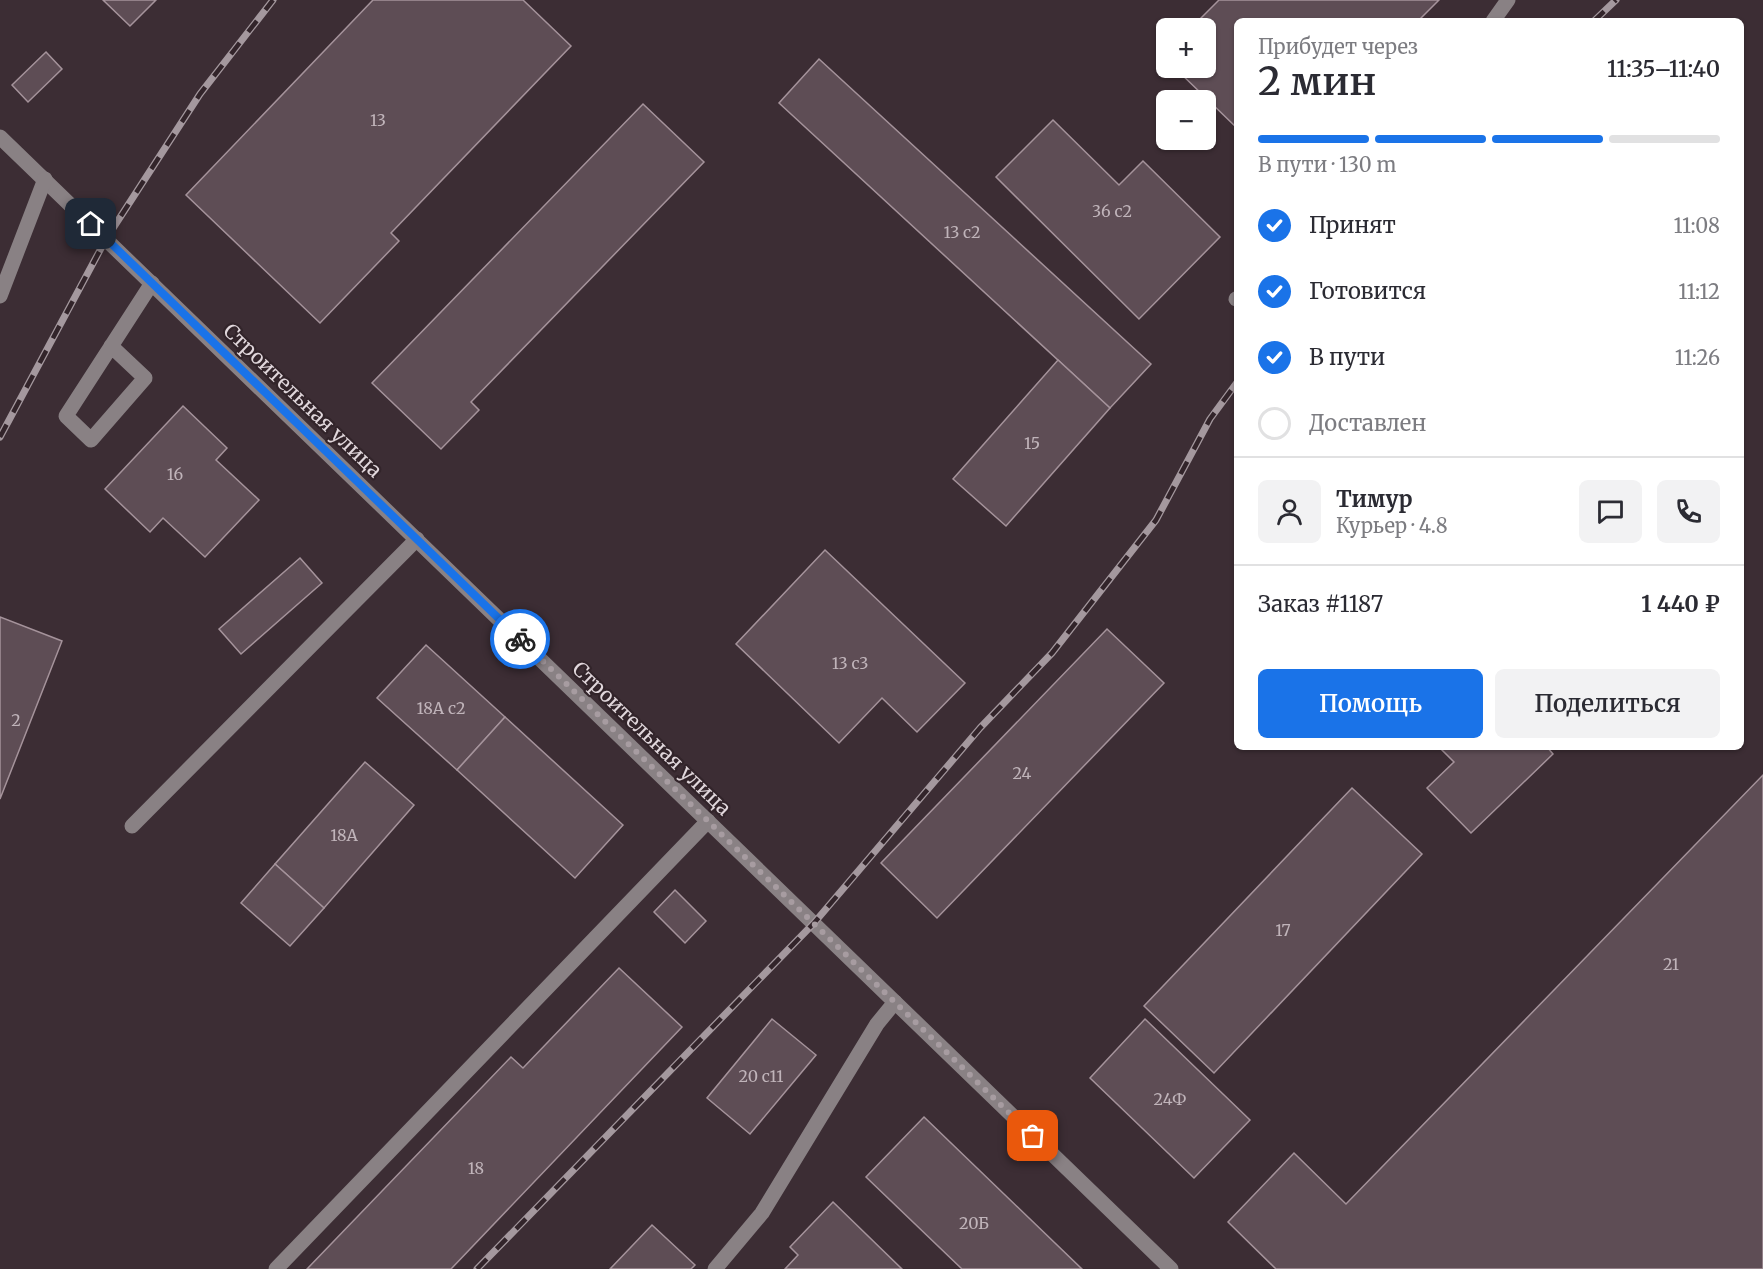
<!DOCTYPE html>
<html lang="ru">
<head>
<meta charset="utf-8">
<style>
	:root { --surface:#fff; --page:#f2f2f3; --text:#2b2b33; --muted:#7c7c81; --line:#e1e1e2; --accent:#1a73e8 }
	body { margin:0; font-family:Merriweather,serif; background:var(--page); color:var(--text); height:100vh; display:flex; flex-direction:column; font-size:22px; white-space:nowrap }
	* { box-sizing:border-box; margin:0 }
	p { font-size:20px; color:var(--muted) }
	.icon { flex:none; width:33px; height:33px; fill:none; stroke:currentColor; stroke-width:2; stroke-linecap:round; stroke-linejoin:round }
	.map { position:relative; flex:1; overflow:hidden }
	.drawer { position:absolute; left:1234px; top:18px; width:510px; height:732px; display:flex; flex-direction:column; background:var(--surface); border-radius:9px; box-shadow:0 2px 4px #0004 }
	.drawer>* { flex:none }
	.buttons { position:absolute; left:1156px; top:18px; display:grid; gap:12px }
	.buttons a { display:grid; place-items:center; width:60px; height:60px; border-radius:9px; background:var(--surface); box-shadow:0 2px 4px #0004; font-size:30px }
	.pin { position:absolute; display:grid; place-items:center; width:51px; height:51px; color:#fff; margin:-26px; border-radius:12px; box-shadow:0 3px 9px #0006 }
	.courier { position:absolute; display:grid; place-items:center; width:60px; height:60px; margin:-30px; border:4px solid #1a73e8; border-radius:50%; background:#fff; color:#222; box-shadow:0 2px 8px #0007 }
	.headline em { font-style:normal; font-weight:600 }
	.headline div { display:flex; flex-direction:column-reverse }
	.headline { display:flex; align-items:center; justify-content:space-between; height:102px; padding:0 24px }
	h1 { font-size:39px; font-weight:600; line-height:45px }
	.bar { display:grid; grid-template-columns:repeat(4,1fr); gap:9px 6px; align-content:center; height:72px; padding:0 24px }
	.bar i { height:8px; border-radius:4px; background:var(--line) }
	.bar .selected { background:var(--accent) }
	.bar p { grid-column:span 4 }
	.line { display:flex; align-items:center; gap:15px; padding:0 24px; border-top:2px solid var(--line) }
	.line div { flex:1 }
	.round { display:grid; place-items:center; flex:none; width:63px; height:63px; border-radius:9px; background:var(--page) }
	ol { padding:0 24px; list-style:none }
	li { display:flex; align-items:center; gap:18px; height:66px }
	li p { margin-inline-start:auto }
	li .icon { padding:6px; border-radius:50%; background:var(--accent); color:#fff; stroke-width:4 }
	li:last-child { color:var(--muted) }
	li i { width:33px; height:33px; border:3px solid var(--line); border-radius:50% }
	.cta { display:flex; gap:12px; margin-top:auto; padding:12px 24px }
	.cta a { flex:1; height:69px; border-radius:9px; background:var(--accent); color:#fff; font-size:24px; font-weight:600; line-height:69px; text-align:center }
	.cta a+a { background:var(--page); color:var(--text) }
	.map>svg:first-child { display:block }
</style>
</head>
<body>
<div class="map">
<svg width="1763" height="1269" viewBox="0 0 1763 1269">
	<rect width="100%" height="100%" fill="#3c2d34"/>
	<g fill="#5e4d55" stroke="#a5939b" stroke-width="1.5">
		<path d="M103 0H156L130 26Z"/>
		<path d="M373 0H523L571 46 391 233 399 241 320 323 186 195Z"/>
		<path d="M1219 0H1439L1418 21H1238V129L1175 68H1206V28H1191Z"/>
		<path d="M46 52 62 69 28 102 12 85Z"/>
		<path d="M819 59 1151 364 1110 408 779 103Z"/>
		<path d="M643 104 704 162 471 402 479 410 441 449 372 383Z"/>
		<path d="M1053 120 1119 185 1143 161 1220 237 1139 319 996 177Z"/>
		<path d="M1058 360 1110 408 1006 526 953 479Z"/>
		<path d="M183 406 227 448 216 460 259 500 205 557 163 518 150 532 105 489Z"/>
		<path d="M825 550 965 683 917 732 882 698 839 743 736 644Z"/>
		<path d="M300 558 322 583 241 654 219 629Z"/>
		<path d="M0 617 62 641 0 799Z"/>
		<path d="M1107 629 1164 683 937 918 881 863Z"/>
		<path d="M426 645 505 717 457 770 377 698Z"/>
		<path d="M505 717 623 825 575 878 457 770Z"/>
		<path d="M1446 747H1547L1553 754 1471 833 1427 788 1454 762 1442 750Z"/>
		<path d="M365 762 414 805 324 908 275 864Z"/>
		<path d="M1763 775V1269H1276L1228 1222 1294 1153 1346 1204Z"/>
		<path d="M1352 788 1422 854 1214 1073 1144 1006Z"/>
		<path d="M275 864 324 908 290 946 241 903Z"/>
		<path d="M675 890 706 921 685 943 654 912Z"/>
		<path d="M619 968 682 1027 451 1269H307L511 1057 523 1068Z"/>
		<path d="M772 1019 816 1055 750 1134 707 1098Z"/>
		<path d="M1145 1019 1250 1120 1194 1178 1090 1078Z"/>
		<path d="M924 1117 1082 1269H962L866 1177Z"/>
		<path d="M833 1202 902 1269H785L798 1255 790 1247Z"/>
		<path d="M652 1225 695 1265 691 1269H610Z"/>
	</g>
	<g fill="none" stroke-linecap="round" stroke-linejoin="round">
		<g stroke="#898184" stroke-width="15">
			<path d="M1493 21 1508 0"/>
			<path d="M0 137 1171 1269"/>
			<path d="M0 296 45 179"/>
			<path d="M1236 299 1238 298"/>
			<path d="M111 346 145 378 91 440 66 416 152 283"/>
			<path d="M132 826 417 539"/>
			<path d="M276 1269 708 821"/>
			<path d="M715 1269 762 1213 877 1024 895 1002"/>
		</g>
		<g stroke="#a4989e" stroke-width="7">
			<g id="rail">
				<path d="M1594 21 1616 0"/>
				<path d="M0 437 106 239 200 94 273 0"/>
				<path d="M477 1269 814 923 980 728 1052 653 1156 520 1210 419 1238 381"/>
			</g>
		</g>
		<use href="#rail" stroke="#32242a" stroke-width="4.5" stroke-dasharray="14" stroke-linecap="butt"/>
	</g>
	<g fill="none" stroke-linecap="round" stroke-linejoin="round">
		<path stroke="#a79ca1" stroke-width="6" stroke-dasharray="0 10.8" d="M520 639 1033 1136"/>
		<path stroke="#1a73e8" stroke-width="8" d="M91 224 520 639"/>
	</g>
	<g text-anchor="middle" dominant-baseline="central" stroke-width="4.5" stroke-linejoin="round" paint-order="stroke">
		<g font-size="16" fill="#c0b4ba">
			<text x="378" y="120">13</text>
			<text x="1112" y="211">36 с2</text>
			<text x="962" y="232">13 с2</text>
			<text x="1032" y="443">15</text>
			<text x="175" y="474">16</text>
			<text x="850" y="663">13 с3</text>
			<text x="441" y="708">18А с2</text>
			<text x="16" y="720">2</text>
			<text x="1022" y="773">24</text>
			<text x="344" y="835">18А</text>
			<text x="1283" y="930">17</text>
			<text x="1671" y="964">21</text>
			<text x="761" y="1076">20 с11</text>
			<text x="1170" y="1099">24Ф</text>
			<text x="476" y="1168">18</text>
			<text x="974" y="1223">20Б</text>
		</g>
		<g font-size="20" fill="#e1d7dc" stroke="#32242a">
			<text transform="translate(303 400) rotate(44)">Строительная улица</text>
			<text transform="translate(652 738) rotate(44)">Строительная улица</text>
		</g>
	</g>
</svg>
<div class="buttons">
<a>+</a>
<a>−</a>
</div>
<div class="pin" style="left:1033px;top:1136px;background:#ea580c"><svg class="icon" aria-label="bag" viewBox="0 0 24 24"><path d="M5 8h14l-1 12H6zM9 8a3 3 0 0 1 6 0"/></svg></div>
<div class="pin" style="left:91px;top:224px;background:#1f2937"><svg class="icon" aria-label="home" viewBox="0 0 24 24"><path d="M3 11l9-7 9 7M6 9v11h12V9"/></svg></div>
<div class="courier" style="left:520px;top:639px"><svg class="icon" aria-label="bike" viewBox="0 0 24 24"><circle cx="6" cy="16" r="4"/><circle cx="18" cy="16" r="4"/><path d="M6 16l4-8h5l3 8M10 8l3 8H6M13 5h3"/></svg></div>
<section class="drawer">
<div class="headline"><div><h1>2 мин</h1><p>Прибудет через</p></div><em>11:35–11:40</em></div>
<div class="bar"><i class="selected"></i><i class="selected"></i><i class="selected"></i><i></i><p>В пути · 130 m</p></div>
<ol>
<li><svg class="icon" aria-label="check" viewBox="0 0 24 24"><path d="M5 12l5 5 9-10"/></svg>Принят<p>11:08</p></li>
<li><svg class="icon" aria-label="check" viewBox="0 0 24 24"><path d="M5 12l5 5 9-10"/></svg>Готовится<p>11:12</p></li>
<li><svg class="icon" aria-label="check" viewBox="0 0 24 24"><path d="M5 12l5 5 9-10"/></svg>В пути<p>11:26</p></li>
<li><i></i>Доставлен</li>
</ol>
<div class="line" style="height:108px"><a class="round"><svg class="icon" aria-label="person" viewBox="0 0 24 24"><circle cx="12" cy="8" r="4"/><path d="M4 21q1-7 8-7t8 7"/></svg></a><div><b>Тимур</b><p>Курьер · 4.8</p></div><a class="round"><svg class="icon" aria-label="chat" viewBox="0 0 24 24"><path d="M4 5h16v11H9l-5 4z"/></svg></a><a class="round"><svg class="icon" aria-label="phone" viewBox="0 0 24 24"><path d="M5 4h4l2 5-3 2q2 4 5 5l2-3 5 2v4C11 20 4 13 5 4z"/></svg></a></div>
<div class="line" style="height:78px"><div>Заказ #1187</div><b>1 440 ₽</b></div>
<div class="cta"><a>Помощь</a><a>Поделиться</a></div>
</section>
</div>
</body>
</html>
